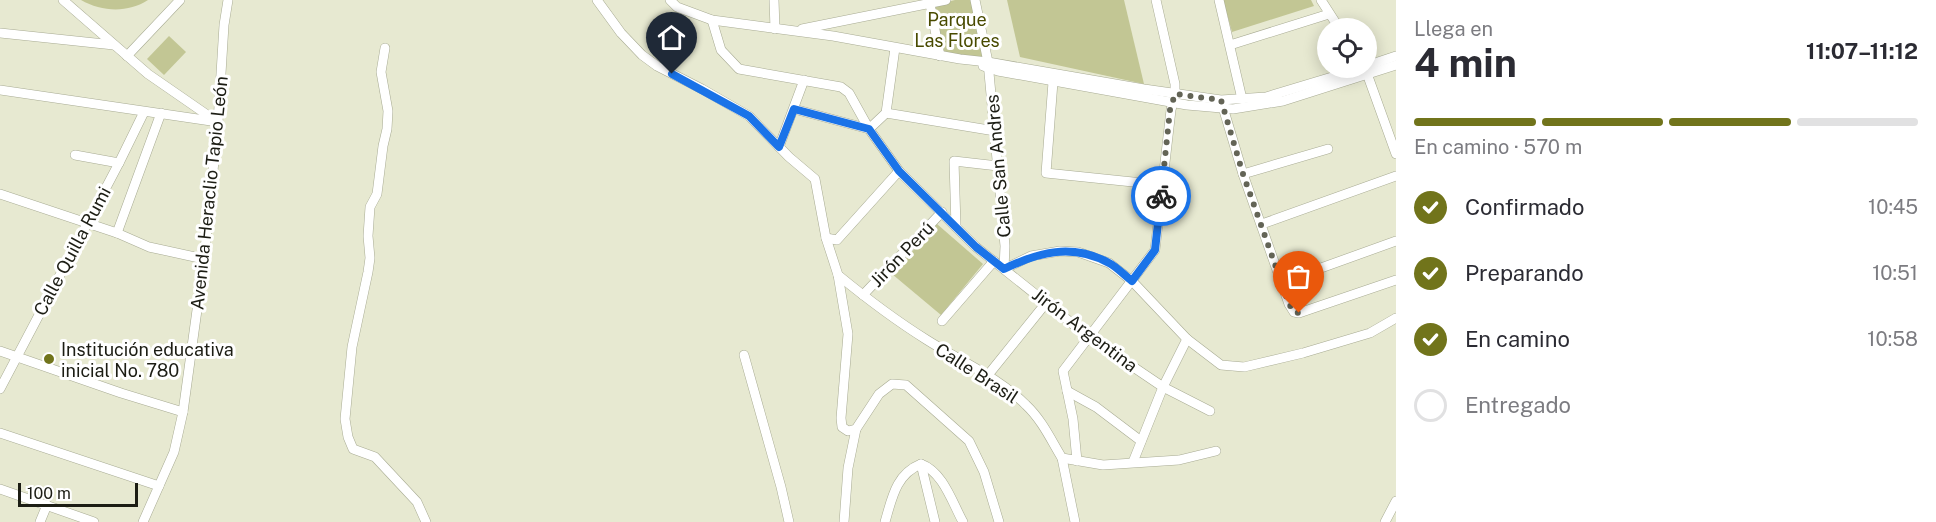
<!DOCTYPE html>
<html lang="es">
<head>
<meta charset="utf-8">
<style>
	:root { --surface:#fff; --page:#f2f2f3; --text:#2b2b33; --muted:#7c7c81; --line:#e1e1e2; --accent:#71741b }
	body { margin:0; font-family:"Public Sans",sans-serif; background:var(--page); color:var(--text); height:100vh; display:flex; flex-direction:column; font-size:22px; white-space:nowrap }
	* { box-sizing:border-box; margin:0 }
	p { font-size:20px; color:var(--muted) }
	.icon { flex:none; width:33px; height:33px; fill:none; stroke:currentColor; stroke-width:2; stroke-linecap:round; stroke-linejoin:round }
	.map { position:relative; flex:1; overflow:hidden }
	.side { display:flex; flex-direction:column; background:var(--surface); width:540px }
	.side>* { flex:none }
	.fabs { position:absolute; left:1317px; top:18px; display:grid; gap:12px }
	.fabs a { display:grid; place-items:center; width:60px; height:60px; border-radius:50%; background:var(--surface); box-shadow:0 3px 15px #0003; font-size:30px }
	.scale { position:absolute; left:18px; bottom:15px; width:120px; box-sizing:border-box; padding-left:6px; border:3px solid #1c1d14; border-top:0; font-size:16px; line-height:21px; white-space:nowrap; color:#1c1d14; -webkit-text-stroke:4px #fff; paint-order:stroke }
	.pin { position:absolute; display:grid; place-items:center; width:51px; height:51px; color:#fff; margin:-62px -26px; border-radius:50% 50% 50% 0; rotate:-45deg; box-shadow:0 0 6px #0007 }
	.pin .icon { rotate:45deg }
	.courier { position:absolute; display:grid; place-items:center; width:60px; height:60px; margin:-30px; border:4px solid #1a73e8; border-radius:50%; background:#fff; color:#222; box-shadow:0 2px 8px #0007 }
	.overview em { font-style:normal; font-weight:700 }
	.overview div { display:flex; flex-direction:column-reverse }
	.overview { display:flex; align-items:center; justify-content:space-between; height:102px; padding:0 18px }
	h1 { font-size:39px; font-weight:700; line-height:45px }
	.bar { display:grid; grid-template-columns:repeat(4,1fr); gap:9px 6px; align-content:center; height:72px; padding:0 18px }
	.bar i { height:8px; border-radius:4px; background:var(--line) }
	.bar .selected { background:var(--accent) }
	.bar p { grid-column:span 4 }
	ol { padding:0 18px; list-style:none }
	li { display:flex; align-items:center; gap:18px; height:66px }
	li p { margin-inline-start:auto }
	li .icon { padding:6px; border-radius:50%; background:var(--accent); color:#fff; stroke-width:4 }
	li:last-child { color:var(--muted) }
	li i { width:33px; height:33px; border:3px solid var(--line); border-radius:50% }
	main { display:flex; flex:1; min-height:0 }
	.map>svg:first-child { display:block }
</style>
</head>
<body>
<main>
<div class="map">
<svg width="1396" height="522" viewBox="0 0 1396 522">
	<rect width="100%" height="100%" fill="#e7e9d1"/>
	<g fill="#c2c694">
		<path d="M81 0H148C128 13 102 12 81 0Z"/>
		<path d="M955 0H971L985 63 942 53 931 6Z"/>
		<path d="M1007 0H1124L1144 84 1020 57Z"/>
		<path d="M1223 0H1311L1314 6 1232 32Z"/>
		<path d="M169 36 186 52 164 75 147 59Z"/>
		<path d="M937 224 983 264 941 315 892 274Z"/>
	</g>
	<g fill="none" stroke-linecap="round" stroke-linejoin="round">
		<g stroke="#a8ab93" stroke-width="10">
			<g id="minor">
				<path d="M63 0 148 74 216 121"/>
				<path d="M597 0 621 33 642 55 657 66 702 89 749 116 789 157 815 179 826 238 838 275 848 334 841 418 842 427 848 431 856 429 879 394 892 384 906 385 969 441 984 472 999 522"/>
				<path d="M670 0 677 7 712 20 833 36 960 59 988 62 1144 89 1221 100 1266 97 1362 68"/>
				<path d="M774 0 775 29"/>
				<path d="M975 0 988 62 1005 246 1004 269 1031 256 1060 251 1078 252 1109 263 1132 281 1187 339 1221 365 1244 367 1303 353 1370 333 1396 318"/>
				<path d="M1219 0 1242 99"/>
				<path d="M1321 0 1339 28"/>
				<path d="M930 4 940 56"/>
				<path d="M712 20 721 50 739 69 841 87 849 93 869 129 899 171 976 247 1089 337 1163 387 1210 411"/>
				<path d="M802 29 946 0"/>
				<path d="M0 33 114 45"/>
				<path d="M1230 45 1329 14"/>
				<path d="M385 48 381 72 388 111 387 129 383 146 377 194 370 207 368 236 370 258 368 272 352 347 345 419 348 437 353 449 375 457 417 502 426 522"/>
				<path d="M127 56 180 0"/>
				<path d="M983 66 998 71 1187 105 1233 109 1283 101 1396 65"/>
				<path d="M1366 66 1396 56"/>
				<path d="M1365 68 1396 154"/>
				<path d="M1053 82 1046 173 1162 185"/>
				<path d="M0 90 218 122"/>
				<path d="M1222 104 1243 174 1289 304 1294 312 1299 313 1396 280"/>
				<path d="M794 109 869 129 886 113 895 48"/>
				<path d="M886 113 995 131"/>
				<path d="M779 147 804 80"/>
				<path d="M75 155 119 163"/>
				<path d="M1243 174 1328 149"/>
				<path d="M0 194 117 233 149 247 204 259"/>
				<path d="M1262 224 1396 176"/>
				<path d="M956 227 954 161 998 166"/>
				<path d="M117 233 161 113"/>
				<path d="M826 238 837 240 899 171"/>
				<path d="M838 275C866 298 895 320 927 340 960 361 998 377 1026 405 1042 420 1051 440 1062 458L1103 465 1179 460 1216 451"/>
				<path d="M1282 282 1396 241"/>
				<path d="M863 295 942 212"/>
				<path d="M942 321 994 261"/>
				<path d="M0 351 121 393 183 412"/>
				<path d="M744 355 781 487 789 522"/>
				<path d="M988 375 1046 303"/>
				<path d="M0 389 119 163 144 112"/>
				<path d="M1067 391 1096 407 1141 441"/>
				<path d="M0 433 159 486"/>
				<path d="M1062 458 1075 522"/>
				<path d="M1077 461 1073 419 1063 371 1155 250 1171 110 1175 94V84L1156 0"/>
				<path d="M1133 462 1163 387 1187 339"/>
				<path d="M921 464 935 522"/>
				<path d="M0 489 94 522"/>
				<path d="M40 522 47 505"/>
				<path d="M143 522 174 452 183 412 204 259 218 122 224 25 228 0"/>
				<path d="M844 522 848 468 856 429"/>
				<path d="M885 522C892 498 896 474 921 464 943 472 952 502 963 522"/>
				<path d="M1385 522 1396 501"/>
			</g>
		</g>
		<use href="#minor" stroke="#fff" stroke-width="9"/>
	</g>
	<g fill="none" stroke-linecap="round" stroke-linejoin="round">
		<path stroke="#636456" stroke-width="6" stroke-dasharray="0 10.8" d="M1161 196 1170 110 1175 94 1221 100 1243 174 1289 304 1294 312 1299 313"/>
		<path stroke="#1a73e8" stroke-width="8" d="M672 74 749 116 779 147 794 109 869 129 899 171 976 247 1004 269C1039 252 1072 243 1109 263 1117 267 1124 275 1132 281L1155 250 1161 196"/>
	</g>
	<circle fill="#71741b" stroke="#fff" stroke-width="2" cx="49" cy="359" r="6"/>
	<g text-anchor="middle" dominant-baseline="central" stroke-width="6" stroke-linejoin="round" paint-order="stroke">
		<g font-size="18" fill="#494b00" stroke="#fff">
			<text x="957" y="19">Parque<tspan x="957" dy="21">Las Flores</tspan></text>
		</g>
		<g font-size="18" fill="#1c1d14" stroke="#fff">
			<text transform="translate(998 166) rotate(-95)">Calle San Andres</text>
			<text transform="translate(209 193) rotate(-84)">Avenida Heraclio Tapio León</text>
			<text transform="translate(72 251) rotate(-62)">Calle Quilla Rumi</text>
			<text transform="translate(902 254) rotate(-46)">Jirón Perú</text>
			<text transform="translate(1085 330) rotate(37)">Jirón Argentina</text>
			<text transform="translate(977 373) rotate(33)">Calle Brasil</text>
		</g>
		<g font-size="18" fill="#1c1d14" stroke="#fff" text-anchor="start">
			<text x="61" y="349">Institución educativa<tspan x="61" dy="21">inicial No. 780</tspan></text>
		</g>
	</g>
</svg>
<div class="fabs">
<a><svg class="icon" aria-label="locate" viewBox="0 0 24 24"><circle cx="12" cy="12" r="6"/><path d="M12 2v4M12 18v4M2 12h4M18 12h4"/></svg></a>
</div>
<div class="scale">100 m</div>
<div class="pin" style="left:1299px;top:313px;background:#ea580c"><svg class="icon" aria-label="bag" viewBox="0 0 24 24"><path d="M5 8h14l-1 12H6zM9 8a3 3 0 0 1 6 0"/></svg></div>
<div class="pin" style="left:672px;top:74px;background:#1f2937"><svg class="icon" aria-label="home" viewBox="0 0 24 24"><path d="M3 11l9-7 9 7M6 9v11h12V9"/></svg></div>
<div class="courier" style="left:1161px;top:196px"><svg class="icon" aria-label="bike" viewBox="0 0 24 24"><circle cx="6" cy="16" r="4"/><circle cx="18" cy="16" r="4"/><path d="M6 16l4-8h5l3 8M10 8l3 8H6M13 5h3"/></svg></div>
</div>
<section class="side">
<div class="overview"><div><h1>4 min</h1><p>Llega en</p></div><em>11:07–11:12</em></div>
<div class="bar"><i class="selected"></i><i class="selected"></i><i class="selected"></i><i></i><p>En camino · 570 m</p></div>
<ol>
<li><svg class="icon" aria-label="check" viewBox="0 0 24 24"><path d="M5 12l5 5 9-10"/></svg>Confirmado<p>10:45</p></li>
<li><svg class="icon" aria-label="check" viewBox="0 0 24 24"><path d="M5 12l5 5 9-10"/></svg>Preparando<p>10:51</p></li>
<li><svg class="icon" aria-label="check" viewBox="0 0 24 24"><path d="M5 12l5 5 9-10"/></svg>En camino<p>10:58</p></li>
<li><i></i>Entregado</li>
</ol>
</section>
</main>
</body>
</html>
